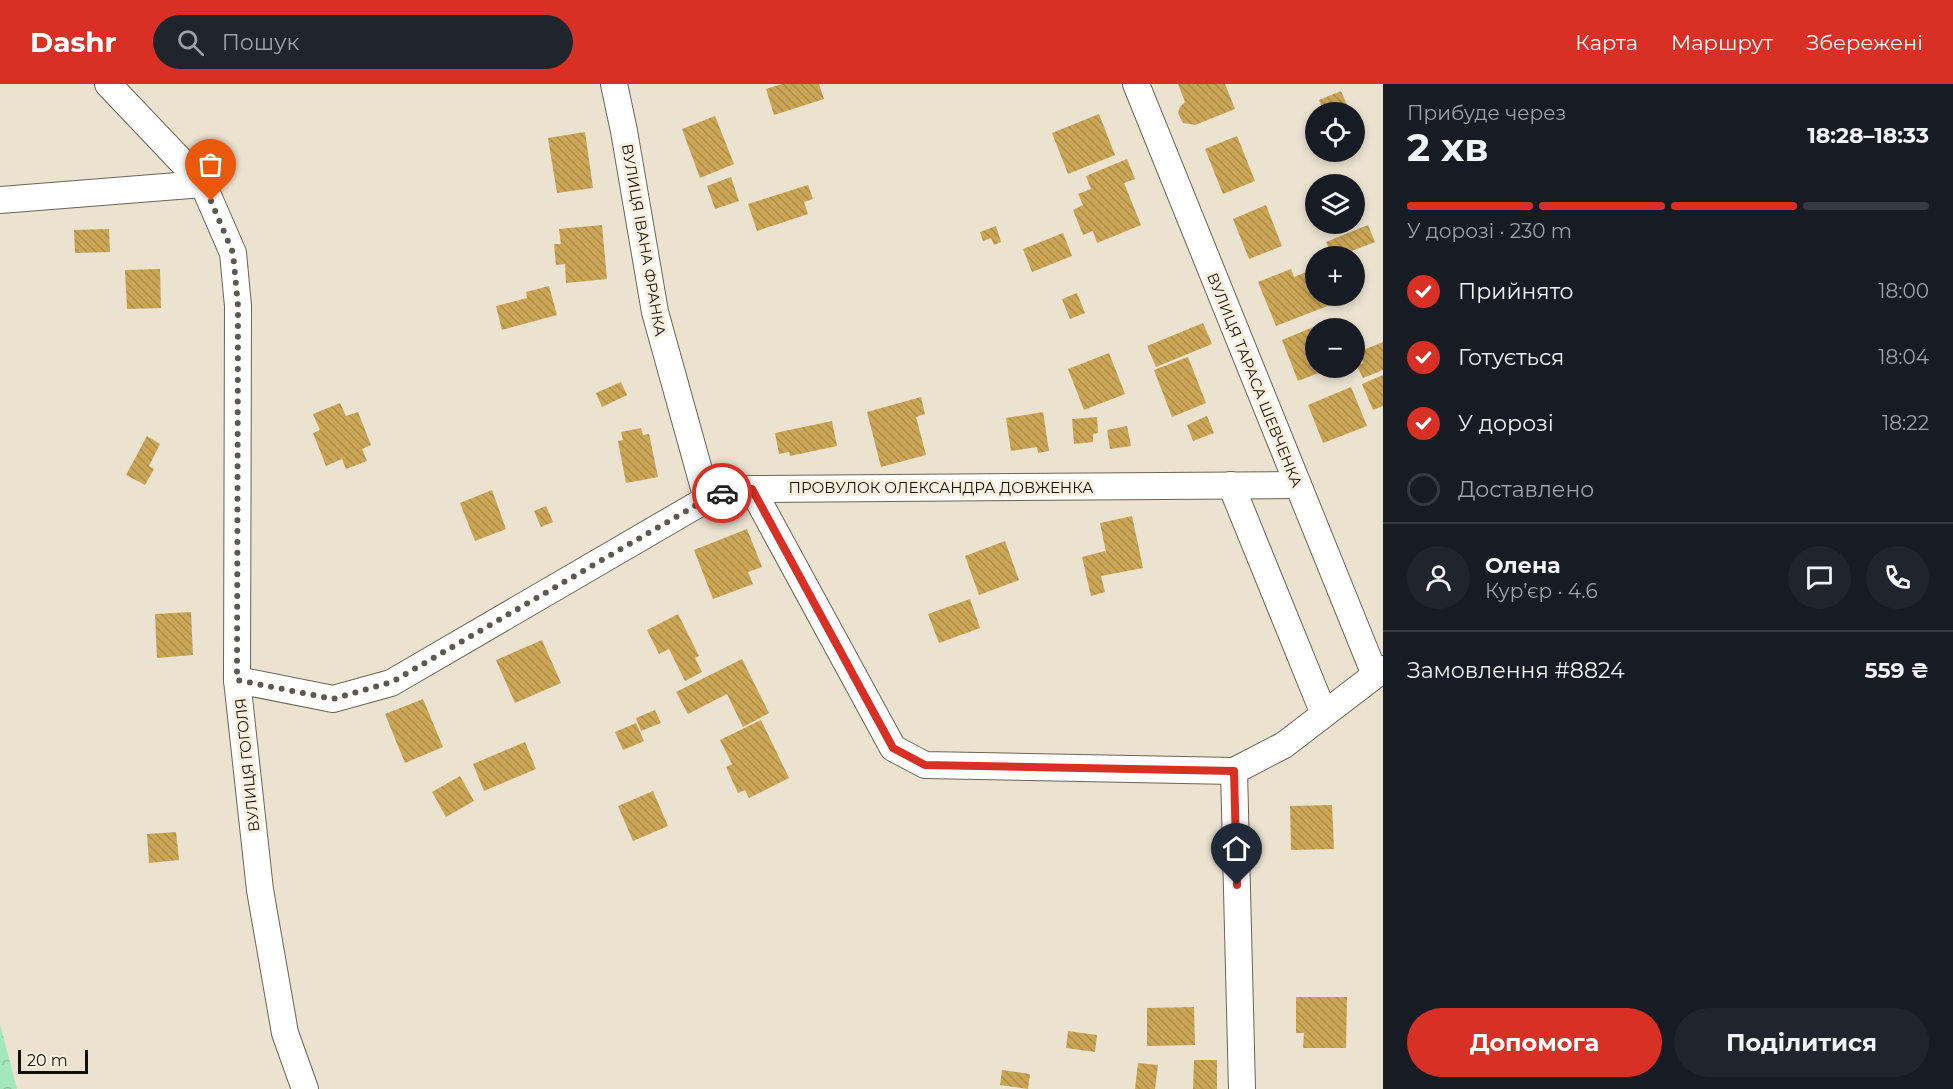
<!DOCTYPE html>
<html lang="uk">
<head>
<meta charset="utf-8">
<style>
	:root { --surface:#171b24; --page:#20242c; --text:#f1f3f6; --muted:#9ea1a6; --line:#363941; --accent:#d93025 }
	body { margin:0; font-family:Montserrat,sans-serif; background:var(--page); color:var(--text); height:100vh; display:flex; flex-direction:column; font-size:22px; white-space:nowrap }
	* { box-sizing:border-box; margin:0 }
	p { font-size:20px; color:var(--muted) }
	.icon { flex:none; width:33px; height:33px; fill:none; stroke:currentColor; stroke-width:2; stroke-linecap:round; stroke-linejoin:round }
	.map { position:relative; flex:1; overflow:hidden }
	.panel { display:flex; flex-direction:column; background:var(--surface); width:570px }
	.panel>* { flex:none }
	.tools { position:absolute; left:1305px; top:18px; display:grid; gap:12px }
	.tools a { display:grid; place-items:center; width:60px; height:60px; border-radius:50%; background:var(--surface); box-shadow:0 3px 9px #0003; font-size:30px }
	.scale { position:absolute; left:18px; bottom:15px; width:70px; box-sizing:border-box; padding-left:6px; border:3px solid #120f09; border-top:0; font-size:16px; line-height:21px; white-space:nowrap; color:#120f09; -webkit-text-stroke:4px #f8efde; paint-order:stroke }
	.pin { position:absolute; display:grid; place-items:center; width:51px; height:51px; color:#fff; margin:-62px -26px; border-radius:50% 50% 50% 0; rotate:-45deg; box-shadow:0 0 6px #0007 }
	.pin .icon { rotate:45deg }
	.courier { position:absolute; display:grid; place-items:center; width:60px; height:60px; margin:-30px; border:4px solid #d93025; border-radius:50%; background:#fff; color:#222; box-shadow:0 2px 8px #0007 }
	.headline em { font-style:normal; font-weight:700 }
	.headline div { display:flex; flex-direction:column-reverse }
	.headline { display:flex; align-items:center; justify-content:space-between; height:102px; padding:0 24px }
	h1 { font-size:39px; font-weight:700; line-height:45px }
	.bar { display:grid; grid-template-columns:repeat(4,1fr); gap:9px 6px; align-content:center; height:72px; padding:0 24px }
	.bar i { height:8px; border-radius:4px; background:var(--line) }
	.bar .active { background:var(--accent) }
	.bar p { grid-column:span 4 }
	.line { display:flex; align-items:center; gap:15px; padding:0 24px; border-top:2px solid var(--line) }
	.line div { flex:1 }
	.round { display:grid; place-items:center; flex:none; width:63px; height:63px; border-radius:32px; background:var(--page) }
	ol { padding:0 24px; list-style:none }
	li { display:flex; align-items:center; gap:18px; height:66px }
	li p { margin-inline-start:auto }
	li .icon { padding:6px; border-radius:50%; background:var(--accent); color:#fff; stroke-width:4 }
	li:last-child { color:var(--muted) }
	li i { width:33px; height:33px; border:3px solid var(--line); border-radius:50% }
	.button { display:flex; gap:12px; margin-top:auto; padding:12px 24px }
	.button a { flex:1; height:69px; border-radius:36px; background:var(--accent); color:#fff; font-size:24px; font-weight:700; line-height:69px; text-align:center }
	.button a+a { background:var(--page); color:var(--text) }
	header { display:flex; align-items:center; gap:36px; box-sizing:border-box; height:84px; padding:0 30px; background:var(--accent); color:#fff }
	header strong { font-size:28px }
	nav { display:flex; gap:33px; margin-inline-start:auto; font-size:21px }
	.search { width:420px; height:54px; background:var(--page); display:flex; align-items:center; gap:15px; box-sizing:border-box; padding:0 21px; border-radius:33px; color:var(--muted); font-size:22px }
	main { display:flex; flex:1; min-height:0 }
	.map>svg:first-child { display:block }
</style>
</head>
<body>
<header>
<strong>Dashr</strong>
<div class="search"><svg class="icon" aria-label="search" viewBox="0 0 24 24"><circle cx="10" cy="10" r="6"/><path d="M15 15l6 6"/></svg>Пошук</div>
<nav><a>Карта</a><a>Маршрут</a><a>Збережені</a></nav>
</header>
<main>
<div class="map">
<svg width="1383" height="1005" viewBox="0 0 1383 1005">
	<defs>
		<pattern id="forest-crowns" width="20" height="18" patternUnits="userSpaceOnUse" patternTransform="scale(1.5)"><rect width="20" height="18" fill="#a2e8bc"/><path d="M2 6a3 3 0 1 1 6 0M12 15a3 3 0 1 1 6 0" fill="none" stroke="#8ac6a0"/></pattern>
		<pattern id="building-back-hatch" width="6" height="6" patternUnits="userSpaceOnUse" patternTransform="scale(1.5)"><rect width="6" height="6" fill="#cba556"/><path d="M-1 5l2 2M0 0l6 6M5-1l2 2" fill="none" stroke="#ad8d4a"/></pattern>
	</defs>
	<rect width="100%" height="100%" fill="#ebe2d0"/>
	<path fill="url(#forest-crowns)" d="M0 940 17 1005H0Z"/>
	<g fill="url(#building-back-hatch)">
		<path d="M782 0H819L824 15 774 31 766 5Z"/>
		<path d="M1178 0H1225L1235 25 1195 41 1183 39 1178 29 1180 23 1185 18Z"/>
		<path d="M1341 7 1350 28H1324L1319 16Z"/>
		<path d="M1099 30 1115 71 1068 90 1052 49Z"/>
		<path d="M715 32 734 80 700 94 682 45Z"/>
		<path d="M585 48 593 104 557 109 548 54Z"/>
		<path d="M1237 52 1255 97 1223 110 1205 65Z"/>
		<path d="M1127 75 1135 95 1124 99 1141 141 1097 159 1093 147 1083 151 1073 126 1083 121 1078 110 1091 105 1086 92Z"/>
		<path d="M731 93 739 117 715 125 707 102Z"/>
		<path d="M808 101 813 115 804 118 808 130 757 147 748 120Z"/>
		<path d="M1266 121 1282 162 1249 175 1233 135Z"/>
		<path d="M602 141 607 195 566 199 565 180 556 181 554 160H561L559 145Z"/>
		<path d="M1368 141 1375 158 1339 172H1332L1326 158Z"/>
		<path d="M996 142 1001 158 994 161 991 154 983 157 980 148Z"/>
		<path d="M109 145 110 168 75 169 74 146Z"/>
		<path d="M1063 149 1072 172 1032 188 1023 165Z"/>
		<path d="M1316 184V212H1326L1330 221 1276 242 1258 198 1291 185 1294 193Z"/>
		<path d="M160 185 161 224 127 225 125 186Z"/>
		<path d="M549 202 557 231 502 246 496 222 527 214 526 208Z"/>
		<path d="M1077 209 1085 229 1070 235 1062 215Z"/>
		<path d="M1203 239 1212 260 1156 283 1147 262Z"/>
		<path d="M1323 239 1325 244H1316V284H1332L1298 297 1282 256Z"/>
		<path d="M1383 258V286L1363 294 1357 282 1363 279 1358 268Z"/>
		<path d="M1109 269 1125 310 1084 326 1068 285Z"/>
		<path d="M1188 273 1206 319 1172 333 1154 286Z"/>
		<path d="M1383 291V322L1373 326 1362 300Z"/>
		<path d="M621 298 627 311 602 323 596 309Z"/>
		<path d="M1351 303 1367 342 1323 359 1308 321Z"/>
		<path d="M921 313 925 330 916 333 926 371 881 383 867 328Z"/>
		<path d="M340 319 346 332 358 328 371 361 362 365 367 377 346 385 342 375 326 382 313 349 320 346 313 330Z"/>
		<path d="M1043 328 1049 367 1038 369 1037 363 1011 367 1006 334Z"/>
		<path d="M1207 332 1214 349 1193 357 1187 341Z"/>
		<path d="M1097 333 1098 349 1093 350V358L1074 360 1072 335Z"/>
		<path d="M832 337 837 362 790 372 789 368 779 370 775 349Z"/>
		<path d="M1127 342 1131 362 1110 365 1107 346Z"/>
		<path d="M641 344 643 351 649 350 658 393 626 399 618 357 623 356 621 348Z"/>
		<path d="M147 352 160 360 149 382 154 385 145 401 126 391Z"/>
		<path d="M492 406 506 445 475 457 460 419Z"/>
		<path d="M546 422 553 438 541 443 534 427Z"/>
		<path d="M1132 432 1143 484 1101 492 1105 508 1091 512 1082 473 1105 467 1107 473 1100 439Z"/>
		<path d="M747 445 762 483 748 488 753 500 713 515 694 466Z"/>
		<path d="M1005 457 1019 496 979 511 965 472Z"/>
		<path d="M970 515 980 544 939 559 928 530Z"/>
		<path d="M191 528 193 571 157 574 155 530Z"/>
		<path d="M678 530 699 572 695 574 702 588 685 597 669 565 659 570 647 546Z"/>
		<path d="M542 556 561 599 515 619 496 576Z"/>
		<path d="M742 575 769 629 743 643 727 610 688 630 676 608Z"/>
		<path d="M423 615 443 663 405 679 385 630Z"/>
		<path d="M655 626 661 639 641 647 636 634Z"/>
		<path d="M761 636 789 694 749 714 745 706 738 709 726 683 732 680 720 656Z"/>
		<path d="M636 639 644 657 623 666 615 648Z"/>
		<path d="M525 658 536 685 484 707 473 680Z"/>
		<path d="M460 692 474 717 446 733 432 708Z"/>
		<path d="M653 707 668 742 633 757 618 722Z"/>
		<path d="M1332 721 1334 765 1291 766 1290 722Z"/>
		<path d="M176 748 179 776 149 779 147 750Z"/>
		<path d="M1296 913H1347L1346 964H1303L1304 949H1296Z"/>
		<path d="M1194 923 1195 961 1147 962V924Z"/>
		<path d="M1068 947 1097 951 1095 968 1066 964Z"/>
		<path d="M1194 976H1217V1005H1193Z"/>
		<path d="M1138 979 1158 981 1155 1005H1135Z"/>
		<path d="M1002 986 1030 990 1028 1005 1000 1001Z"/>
	</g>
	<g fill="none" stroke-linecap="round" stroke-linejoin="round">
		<g stroke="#6c6455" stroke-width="28">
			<g id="street">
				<path d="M108 0 203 100 233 169 238 222 237 596 260 806 285 949 305 1005"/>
				<path d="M614 0 624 47 655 228 707 415"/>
				<path d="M1136 0 1375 591"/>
				<path d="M0 116 203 100"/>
				<path d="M1231 401 1324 630"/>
				<path d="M752 405 893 664 925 681 1234 687"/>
				<path d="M237 596 333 615 391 599 707 415 728 406 752 405 1298 401"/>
				<path d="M1242 1005 1234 687 1284 661 1383 585"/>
			</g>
		</g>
		<use href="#street" stroke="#fff" stroke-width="26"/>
	</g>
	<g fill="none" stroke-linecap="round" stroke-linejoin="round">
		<path stroke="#5e594f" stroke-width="6" stroke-dasharray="0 10.8" d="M211 117 233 169 238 222 237 596 333 615 392 598 707 415 722 409"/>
		<path stroke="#d93025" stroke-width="8" d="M722 409 728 406 752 405 893 664 925 681 1234 687 1237 801"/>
	</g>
	<g text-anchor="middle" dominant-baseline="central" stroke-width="6" stroke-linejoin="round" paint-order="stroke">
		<g font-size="15" fill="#120f09" stroke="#f8efde">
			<text transform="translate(644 156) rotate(80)">ВУЛИЦЯ ІВАНА ФРАНКА</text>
			<text transform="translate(1255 296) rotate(68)">ВУЛИЦЯ ТАРАСА ШЕВЧЕНКА</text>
			<text x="941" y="403">ПРОВУЛОК ОЛЕКСАНДРА ДОВЖЕНКА</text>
			<text transform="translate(247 681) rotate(-96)">ВУЛИЦЯ ГОГОЛЯ</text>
		</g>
	</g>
</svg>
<div class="tools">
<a><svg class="icon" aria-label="locate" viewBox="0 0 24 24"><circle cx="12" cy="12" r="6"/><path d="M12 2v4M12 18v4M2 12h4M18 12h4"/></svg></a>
<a><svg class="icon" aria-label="layers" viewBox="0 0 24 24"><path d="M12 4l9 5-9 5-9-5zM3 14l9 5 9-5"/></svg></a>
<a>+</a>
<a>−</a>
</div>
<div class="scale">20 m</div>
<div class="pin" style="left:211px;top:117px;background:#ea580c"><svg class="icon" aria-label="bag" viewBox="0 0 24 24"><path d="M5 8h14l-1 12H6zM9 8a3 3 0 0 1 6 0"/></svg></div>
<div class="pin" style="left:1237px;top:801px;background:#1f2937"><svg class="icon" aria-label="home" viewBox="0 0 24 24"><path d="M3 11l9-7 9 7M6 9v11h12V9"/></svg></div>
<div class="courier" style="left:722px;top:409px"><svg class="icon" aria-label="car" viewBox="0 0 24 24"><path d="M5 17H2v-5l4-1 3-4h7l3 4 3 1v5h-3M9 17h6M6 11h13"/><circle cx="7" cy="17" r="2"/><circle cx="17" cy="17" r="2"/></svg></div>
</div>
<section class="panel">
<div class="headline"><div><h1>2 хв</h1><p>Прибуде через</p></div><em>18:28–18:33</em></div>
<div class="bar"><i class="active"></i><i class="active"></i><i class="active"></i><i></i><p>У дорозі · 230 m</p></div>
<ol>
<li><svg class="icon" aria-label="check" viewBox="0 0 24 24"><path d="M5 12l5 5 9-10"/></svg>Прийнято<p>18:00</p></li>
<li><svg class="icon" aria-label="check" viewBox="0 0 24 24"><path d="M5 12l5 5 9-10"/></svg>Готується<p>18:04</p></li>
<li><svg class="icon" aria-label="check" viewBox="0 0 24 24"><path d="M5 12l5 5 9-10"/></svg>У дорозі<p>18:22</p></li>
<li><i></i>Доставлено</li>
</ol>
<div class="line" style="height:108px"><a class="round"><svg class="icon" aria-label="person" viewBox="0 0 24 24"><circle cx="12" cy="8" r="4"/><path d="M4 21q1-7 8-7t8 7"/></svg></a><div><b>Олена</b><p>Кур’єр · 4.6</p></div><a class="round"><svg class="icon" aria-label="chat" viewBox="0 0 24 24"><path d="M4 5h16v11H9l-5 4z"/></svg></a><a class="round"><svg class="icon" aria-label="phone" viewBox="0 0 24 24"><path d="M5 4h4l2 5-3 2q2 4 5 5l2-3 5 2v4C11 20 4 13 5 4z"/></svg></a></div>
<div class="line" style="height:78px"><div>Замовлення #8824</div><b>559 ₴</b></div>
<div class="button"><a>Допомога</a><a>Поділитися</a></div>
</section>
</main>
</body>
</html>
